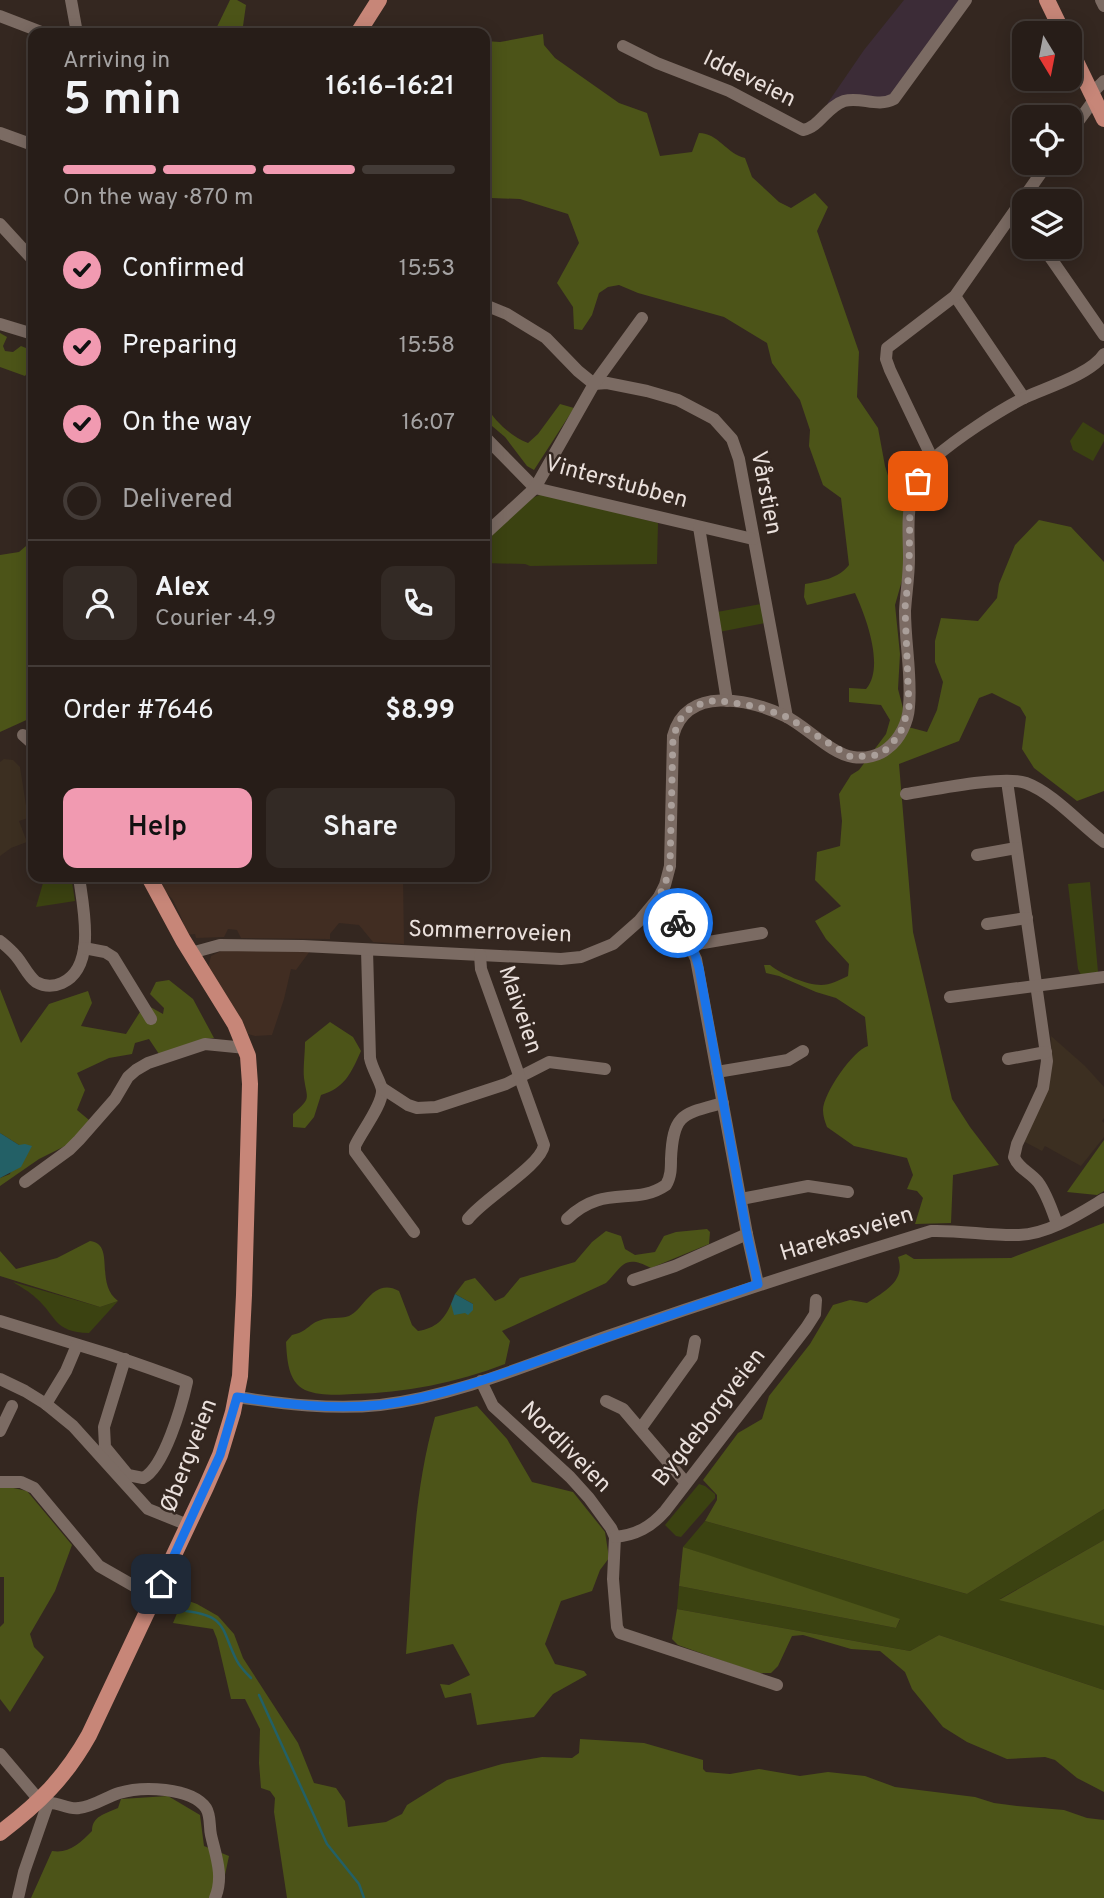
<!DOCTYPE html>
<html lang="en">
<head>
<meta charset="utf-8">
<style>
	:root { --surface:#271d18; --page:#332a25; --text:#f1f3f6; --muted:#a4a2a2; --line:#433b37; --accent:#f19ab1 }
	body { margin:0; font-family:Overpass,sans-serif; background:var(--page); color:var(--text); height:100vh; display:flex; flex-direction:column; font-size:26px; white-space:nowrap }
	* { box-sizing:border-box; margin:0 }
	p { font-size:23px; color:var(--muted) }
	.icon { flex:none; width:38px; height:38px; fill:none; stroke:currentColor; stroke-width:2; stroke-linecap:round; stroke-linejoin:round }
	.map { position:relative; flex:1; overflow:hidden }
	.panel { position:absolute; left:28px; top:28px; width:462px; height:854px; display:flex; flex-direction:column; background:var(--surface); border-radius:14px; box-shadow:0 4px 18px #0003,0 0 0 2px var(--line) }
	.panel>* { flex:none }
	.needle { width:46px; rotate:170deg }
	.tools { position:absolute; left:1012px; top:21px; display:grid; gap:14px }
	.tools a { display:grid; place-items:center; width:70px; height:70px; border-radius:14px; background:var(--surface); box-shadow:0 4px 18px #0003,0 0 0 2px var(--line); font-size:35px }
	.pin { position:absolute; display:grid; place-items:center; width:60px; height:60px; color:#fff; margin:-30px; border-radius:14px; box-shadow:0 4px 10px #0006 }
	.courier { position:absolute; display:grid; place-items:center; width:70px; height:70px; margin:-35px; border:5px solid #1a73e8; border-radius:50%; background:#fff; color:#222; box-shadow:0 2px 9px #0007 }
	.summary em { font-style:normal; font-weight:600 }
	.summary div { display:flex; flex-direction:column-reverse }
	.summary { display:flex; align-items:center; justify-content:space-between; height:119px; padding:0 35px }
	h1 { font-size:46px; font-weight:600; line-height:52px }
	.bar { display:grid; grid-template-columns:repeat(4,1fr); gap:10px 7px; align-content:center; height:84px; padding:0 35px }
	.bar i { height:9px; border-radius:5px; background:var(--line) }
	.bar .current { background:var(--accent) }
	.bar p { grid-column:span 4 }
	.line { display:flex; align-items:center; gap:18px; padding:0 35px; border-top:2px solid var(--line) }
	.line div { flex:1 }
	.round { display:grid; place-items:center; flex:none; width:74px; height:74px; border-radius:14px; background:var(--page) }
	ol { padding:0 35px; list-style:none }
	li { display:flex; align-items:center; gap:21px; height:77px }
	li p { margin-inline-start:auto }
	li .icon { padding:7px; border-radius:50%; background:var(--accent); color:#111; stroke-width:4 }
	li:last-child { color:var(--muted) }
	li i { width:38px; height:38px; border:4px solid var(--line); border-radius:50% }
	.button { display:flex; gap:14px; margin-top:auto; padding:14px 35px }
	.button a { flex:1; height:80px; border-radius:14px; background:var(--accent); color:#111; font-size:28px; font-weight:600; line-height:80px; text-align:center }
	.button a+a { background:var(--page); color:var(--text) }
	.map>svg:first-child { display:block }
</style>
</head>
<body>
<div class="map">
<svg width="1104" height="1898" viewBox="0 0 1104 1898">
	<rect width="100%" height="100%" fill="#342720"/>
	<path fill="#3c2c37" d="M904 0H962L889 98 843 97 827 104 864 50Z"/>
	<g fill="#412d22">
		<path d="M160 877H403L404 944 373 942 359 925 339 923 330 934V939L241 938 237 930 228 929 224 937 196 938 195 934 186 935 182 919 173 900 165 891Z"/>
		<path d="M221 951H310L296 970 291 969 284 999 272 1035 255 1036 248 1034 208 968 211 956Z"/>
	</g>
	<g fill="#3c2f21">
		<path d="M4 759 13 760 20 767 28 818 19 821 27 842 11 848 0 856V762Z"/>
		<path d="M1051 1036 1085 1066 1104 1087V1118L1102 1121 1104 1123V1137L1081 1166 1045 1146 1042 1151 1023 1141 1052 1068Z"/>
	</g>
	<g fill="#3b4211">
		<path d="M1083 422 1104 435V441L1093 461 1073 450 1070 441Z"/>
		<path d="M542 494 658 523 657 564 530 566 525 564 485 563V541L532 498Z"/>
		<path d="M761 604 765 623 719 632 717 612Z"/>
		<path d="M61 878 62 884 72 882 75 901 36 907 43 883Z"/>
		<path d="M1090 882 1098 972 1081 975 1078 969 1068 884Z"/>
		<path d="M13 1282 100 1307 118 1301 89 1333C53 1332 57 1316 36 1298 30 1292 21 1287 13 1282Z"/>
		<path d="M699 1484 705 1486 715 1494V1498L681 1537 676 1536 665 1525Z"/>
		<path d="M1104 1509V1540L1000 1599 1104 1626V1690L939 1635 910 1651 677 1609 679 1586 896 1628 900 1620 683 1547 705 1521 967 1594Z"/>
	</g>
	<g fill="#4c5418">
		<path d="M230 0H237L246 5 242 33H214Z"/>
		<path d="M543 34 544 45 555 58 619 103 647 113 660 156 692 152 699 133C718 133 727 154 745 158L752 177 779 202 791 208 815 193 828 207 817 231 859 352 857 397 878 428 885 466 890 482 904 497 903 577 895 605 900 654 898 689 908 727 927 732 937 710 943 682 935 662V641L941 618 978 621 997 598 999 584 1015 545 1039 520 1071 527 1104 562V791L1077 801 1034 768 1022 749 1026 717 1020 707 992 693 979 698 959 741 899 764 913 932 952 1099 970 1127 999 1165 953 1175 951 1223 915 1224 923 1198 917 1191 907 1189 913 1175 907 1158 854 1146 827 1127C825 1122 823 1116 823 1110 823 1094 853 1050 868 1046L865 1017 836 998 816 992 779 976 766 973 764 965H770C781 974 807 985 821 985 830 985 840 980 848 976L849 964 826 939 815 921 841 906 815 880 817 852 840 846 842 821 839 794 851 775 859 770 886 734 890 720 881 705 849 702V688L866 689C885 667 866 617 855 593L807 605 804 597 805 584C821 581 838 579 849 565L841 498 823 485 809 446 810 430 800 400 772 363 767 343 724 317 638 293 619 285 608 287 599 293 592 315 582 330 574 329 573 307 557 283 579 243 568 214 520 199 491 198 485 207V41L500 42Z"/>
		<path d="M0 333 7 337 3 346 5 351 13 352 21 346 31 350 33 364 25 376 0 367Z"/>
		<path d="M560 404 574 408 534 470 527 466 505 437 485 420V405C495 421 510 436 528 443L538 434Z"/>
		<path d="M33 540V717L0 732V555L19 552Z"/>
		<path d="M169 980 193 999 214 1038 203 1039 159 1054 149 1039 135 1043 132 1054 109 1058 77 1073 85 1090 77 1110 89 1120 69 1144 39 1159 0 1186V1178L10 1174 19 1145 0 1133V989L21 1043 49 1004 88 991 92 1003 81 1026 126 1034 145 1004 163 1014 164 1008 150 994 156 982Z"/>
		<path d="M330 1022 353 1037 361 1051C351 1073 345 1088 321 1095L314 1117 305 1128 293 1127V1114C312 1097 307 1100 304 1078 303 1067 305 1054 305 1042Z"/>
		<path d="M1104 1140V1191L1097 1195 1067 1192Z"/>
		<path d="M1104 1223V1509L967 1594 705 1521 717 1500V1495L703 1480 738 1433 762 1419 769 1396 810 1344 833 1305 850 1300 867 1303C885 1291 906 1281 898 1257L906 1254 914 1259 1011 1258Z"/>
		<path d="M707 1229 710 1232 709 1244 651 1268C624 1254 623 1266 606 1283L502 1331 510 1341 505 1364C456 1383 405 1393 353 1394 339 1395 319 1396 305 1390 288 1382 287 1359 286 1342L292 1335C308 1332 309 1323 321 1320 329 1317 340 1319 349 1316 364 1310 373 1277 399 1291L412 1325 418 1331C436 1328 444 1320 451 1304H473L455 1294 465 1281 475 1278 495 1301 504 1297 520 1278 575 1262 592 1242 606 1231 621 1236 625 1249 635 1255 655 1252 664 1236 676 1232Z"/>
		<path d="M90 1241C116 1244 94 1283 118 1301L100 1307 0 1276V1251L16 1269 57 1258Z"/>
		<path d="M477 1406 507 1439 532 1482 573 1492 605 1532 609 1558 600 1570 592 1591 561 1601 545 1644 555 1664 584 1671 587 1675 553 1694 534 1717 477 1725 471 1693 445 1698 440 1684 449 1685 470 1675 453 1644 406 1654C412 1574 413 1494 435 1417Z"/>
		<path d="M0 1487H9L27 1491 72 1545 55 1591 30 1634 34 1647 44 1657 10 1712 0 1699V1627L4 1623V1577H0Z"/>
		<path d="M1104 1540V1626L999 1600Z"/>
		<path d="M683 1547 708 1555 900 1619 896 1628 679 1586Z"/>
		<path d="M183 1599 197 1604 218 1616 234 1634 243 1658 298 1743 314 1783 336 1788 345 1801 348 1827 386 1822 402 1814 407 1805 447 1780 502 1764 542 1757 572 1758 579 1753 580 1739 644 1743 703 1760V1769L706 1772 730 1774 759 1769 800 1776 828 1772 865 1776 895 1787 975 1797 994 1803 1017 1806 1064 1810 1087 1818 1104 1820V1898H287L274 1812 275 1798 270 1791 261 1788 259 1763 260 1729 245 1699H231L217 1639 213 1629 173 1623Z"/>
		<path d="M677 1609 910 1651 939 1635 1104 1690V1792L1077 1778 1055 1760 1045 1757 1007 1759 967 1742 943 1727 912 1689 905 1672 880 1651 851 1649 803 1635 792 1636 778 1666 771 1673H757L678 1645 672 1639Z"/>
		<path d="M168 1796 200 1815 204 1846 229 1856 220 1898H31L52 1851C69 1854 80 1843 92 1831 92 1816 105 1814 118 1808L121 1799Z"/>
	</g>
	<g fill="#236066">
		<path d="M0 1133 19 1145 25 1144 32 1146 21 1167 0 1178Z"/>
		<path d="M455 1294 473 1304V1310L468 1315 465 1313 454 1315 451 1304Z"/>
	</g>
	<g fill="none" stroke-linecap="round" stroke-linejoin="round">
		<g stroke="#236066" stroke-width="2.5">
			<path d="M186 1611C228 1616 221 1630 237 1661 240 1667 246 1673 251 1678"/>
			<path d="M259 1695 327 1844 359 1884 364 1898"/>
		</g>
		<g stroke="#7b6b63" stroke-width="12">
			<path d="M71 0 77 33"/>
			<path d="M1101 0 1104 6"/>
			<path d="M0 16 44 33"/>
			<path d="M623 46 657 63 729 91 803 130C820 127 826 107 844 101 861 96 877 108 894 99L966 0"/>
			<path d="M1092 93 1104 81"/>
			<path d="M0 133 33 145"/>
			<path d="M1069 134 1091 104 1096 102"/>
			<path d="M0 224 33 260"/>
			<path d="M1043 247 1104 335"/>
			<path d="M955 296 1024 398"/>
			<path d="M485 305 507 314 546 338 578 371 594 384 607 383 647 391 678 400 714 419 732 439 739 459 787 717"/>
			<path d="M0 324 33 334"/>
			<path d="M485 437 535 488 753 539"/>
			<path d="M933 460 890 370 886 359 887 348 955 296 1048 163"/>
			<path d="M699 527 727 701"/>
			<path d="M485 534 535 488 594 384 642 318"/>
			<path d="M23 735 33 744"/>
			<path d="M1007 781 1047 1061 1043 1088 1017 1144 1014 1157C1019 1169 1030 1172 1038 1182 1047 1194 1052 1210 1057 1224"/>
			<path d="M906 794C932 790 1004 775 1026 783 1053 793 1080 824 1104 842"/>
			<path d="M977 855 1016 848"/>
			<path d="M659 897 681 928 696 959 747 1234 758 1284"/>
			<path d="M987 924 1027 918"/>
			<path d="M0 941C6 946 11 950 16 956 23 964 28 976 36 982 45 987 53 987 62 983 97 967 83 907 79 877"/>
			<path d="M691 945 762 933"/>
			<path d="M84 948 105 952 113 957 151 1019"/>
			<path d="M367 950 370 1058C372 1069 381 1082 382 1090 383 1105 361 1132 355 1146V1152L414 1232"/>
			<path d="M191 953 220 945 303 946 561 959 581 957 613 944 639 921 659 897 665 885 670 866 673 736C686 685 749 699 785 716 806 726 831 754 853 757 865 759 879 756 888 748 900 739 908 722 909 707 912 676 905 643 905 611 906 594 909 576 909 558 909 537 906 511 914 490 918 479 925 467 933 459 957 438 998 411 1026 397 1048 387 1091 374 1104 354"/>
			<path d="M950 997 1104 977"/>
			<path d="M1008 1059 1046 1052"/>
			<path d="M717 1072 788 1060 803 1051"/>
			<path d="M382 1088 408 1105 417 1108 436 1107 506 1084 549 1062 605 1069"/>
			<path d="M25 1182 69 1150 79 1140 115 1099 128 1077 136 1070 148 1063 205 1044 246 1048"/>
			<path d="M741 1199 808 1186 848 1192"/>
			<path d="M468 1219C484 1198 541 1166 544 1145L481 969 480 955"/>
			<path d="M567 1219C604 1183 634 1207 666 1185 671 1177 671 1168 671 1159 673 1113 683 1114 723 1103"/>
			<path d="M633 1280 675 1266 747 1234"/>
			<path d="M0 1321 108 1354C135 1363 161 1372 187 1382 182 1405 164 1468 143 1478L128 1475 105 1447 104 1427 125 1359"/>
			<path d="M0 1379 25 1391 46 1404 73 1426 148 1509 188 1525"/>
			<path d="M481 1381 493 1406 570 1477 589 1498 611 1528 615 1537 613 1579 617 1627 620 1633 777 1685"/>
			<path d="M237 1397C284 1404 332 1410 380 1405 458 1396 534 1362 608 1336 715 1299 823 1264 931 1231 961 1230 990 1236 1019 1235 1049 1234 1079 1214 1104 1199"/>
			<path d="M606 1401 623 1409 686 1483"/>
			<path d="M46 1404 66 1371 77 1345"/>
			<path d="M641 1428 692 1357 695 1341"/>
			<path d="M0 1431 12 1406"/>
			<path d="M0 1482H21L34 1488 99 1566 155 1598"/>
			<path d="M615 1537C636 1535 651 1527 665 1511L806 1328 815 1314 816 1300"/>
			<path d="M0 1754 40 1801"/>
			<path d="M48 1803C59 1802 68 1810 79 1808 93 1807 106 1797 119 1793 142 1786 191 1787 206 1808 211 1816 209 1826 211 1835 216 1857 224 1876 215 1898"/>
			<path d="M18 1898 24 1872 48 1803 47 1795"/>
		</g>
		<g stroke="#c78678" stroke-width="16">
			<path d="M1047 0 1063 33"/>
			<path d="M358 33 379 0"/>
			<path d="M1069 47 1104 119"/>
			<path d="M0 1833C39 1803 65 1778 89 1735L206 1487 220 1455 233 1412 240 1376 244 1295 250 1084 248 1056 235 1024 183 940 149 877"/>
		</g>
	</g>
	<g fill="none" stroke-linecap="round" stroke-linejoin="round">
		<path stroke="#aa9f9a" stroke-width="7" stroke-dasharray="0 12.6" d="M678 923 659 897 668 876 670 866 673 736 682 716 693 706 716 700 759 707 787 717 851 757 878 755 887 749 900 734 909 707 905 608 909 572 910 500 918 481"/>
		<path stroke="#1a73e8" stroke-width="9" d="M161 1584 220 1455 237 1397C284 1404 332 1410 380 1405 439 1398 497 1375 553 1356 621 1332 690 1308 758 1284L747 1234 699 968 693 948 678 923"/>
	</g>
	<g text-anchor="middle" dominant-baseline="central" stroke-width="5" stroke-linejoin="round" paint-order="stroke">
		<g font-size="23" fill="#eae0dc" stroke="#342720">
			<text transform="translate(749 80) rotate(26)">Iddeveien</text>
			<text transform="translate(616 483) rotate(15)">Vinterstubben</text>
			<text transform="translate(765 493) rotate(79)">Vårstien</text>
			<text transform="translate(490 933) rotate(2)">Sommerroveien</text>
			<text transform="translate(519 1010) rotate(71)">Maiveien</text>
			<text transform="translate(847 1235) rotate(-17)">Harekasveien</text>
			<text transform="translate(710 1418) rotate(-52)">Bygdeborgveien</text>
			<text transform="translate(565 1448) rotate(45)">Nordliveien</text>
			<text transform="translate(190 1456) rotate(-69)">Øbergveien</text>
		</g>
	</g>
</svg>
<div class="tools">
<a><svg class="needle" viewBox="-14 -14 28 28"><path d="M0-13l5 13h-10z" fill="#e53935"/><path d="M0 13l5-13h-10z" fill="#a4a2a2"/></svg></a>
<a><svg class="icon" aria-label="locate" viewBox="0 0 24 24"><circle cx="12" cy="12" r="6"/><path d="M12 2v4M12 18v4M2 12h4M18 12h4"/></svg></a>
<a><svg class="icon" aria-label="layers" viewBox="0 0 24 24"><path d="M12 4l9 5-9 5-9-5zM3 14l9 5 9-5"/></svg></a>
</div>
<div class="pin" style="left:918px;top:481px;background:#ea580c"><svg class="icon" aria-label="bag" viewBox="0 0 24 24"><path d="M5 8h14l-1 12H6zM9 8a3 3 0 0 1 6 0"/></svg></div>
<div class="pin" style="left:161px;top:1584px;background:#1f2937"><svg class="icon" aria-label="home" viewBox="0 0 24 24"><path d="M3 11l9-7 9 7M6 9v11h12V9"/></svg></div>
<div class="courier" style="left:678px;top:923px"><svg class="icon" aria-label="bike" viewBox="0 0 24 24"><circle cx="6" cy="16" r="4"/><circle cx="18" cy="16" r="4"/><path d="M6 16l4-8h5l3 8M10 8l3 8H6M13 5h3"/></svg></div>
<section class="panel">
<div class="summary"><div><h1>5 min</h1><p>Arriving in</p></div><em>16:16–16:21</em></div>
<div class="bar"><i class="current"></i><i class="current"></i><i class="current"></i><i></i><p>On the way · 870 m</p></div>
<ol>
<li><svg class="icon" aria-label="check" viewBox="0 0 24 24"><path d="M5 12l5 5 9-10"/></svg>Confirmed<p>15:53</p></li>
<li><svg class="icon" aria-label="check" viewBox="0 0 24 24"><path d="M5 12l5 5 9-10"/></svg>Preparing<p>15:58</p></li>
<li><svg class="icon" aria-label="check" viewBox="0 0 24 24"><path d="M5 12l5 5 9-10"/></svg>On the way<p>16:07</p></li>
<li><i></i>Delivered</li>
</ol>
<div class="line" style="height:126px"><a class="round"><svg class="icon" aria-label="person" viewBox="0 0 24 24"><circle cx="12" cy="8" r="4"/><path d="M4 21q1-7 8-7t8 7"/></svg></a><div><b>Alex</b><p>Courier · 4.9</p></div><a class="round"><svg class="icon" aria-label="phone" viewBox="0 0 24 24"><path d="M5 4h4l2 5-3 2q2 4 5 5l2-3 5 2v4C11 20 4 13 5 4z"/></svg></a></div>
<div class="line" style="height:91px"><div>Order #7646</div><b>$8.99</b></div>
<div class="button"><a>Help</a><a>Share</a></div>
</section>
</div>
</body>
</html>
